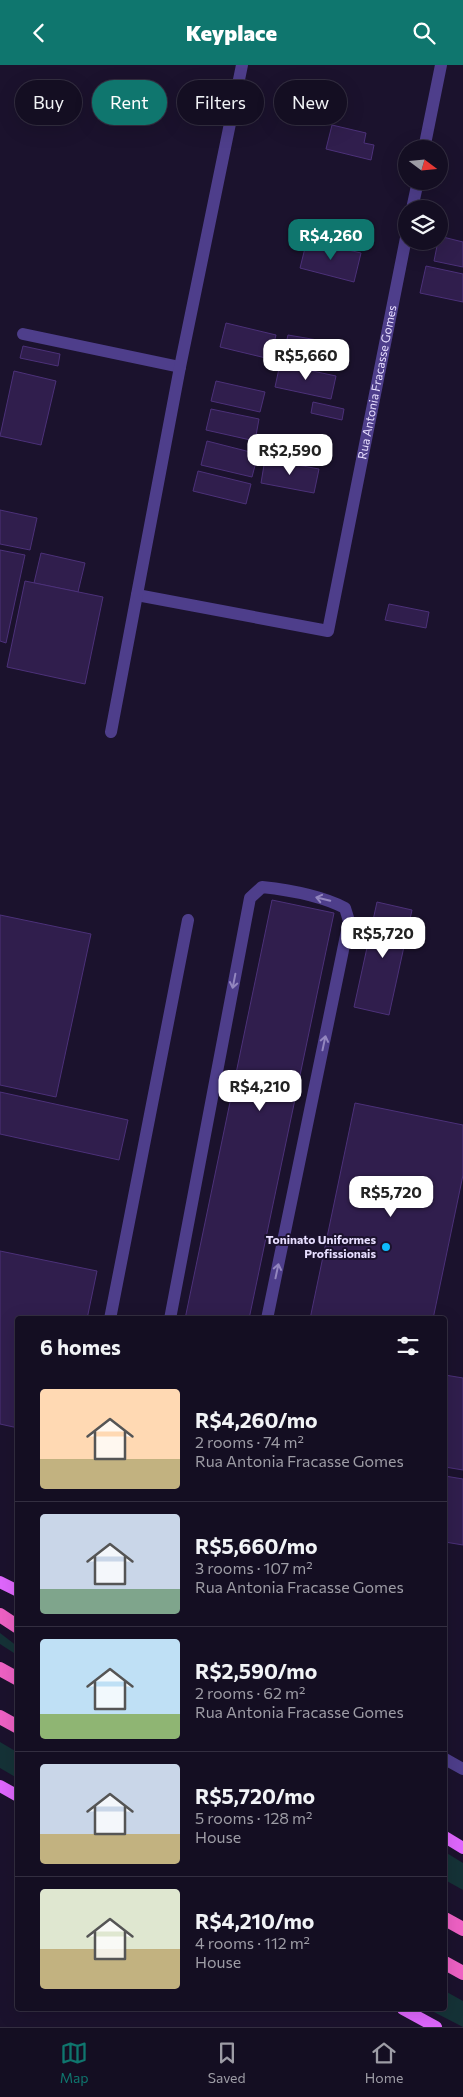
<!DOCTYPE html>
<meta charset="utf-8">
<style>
:root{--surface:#140e22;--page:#211c2f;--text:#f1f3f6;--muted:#9d9ca5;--line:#332e40;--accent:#0f766e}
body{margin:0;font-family:Commissioner,sans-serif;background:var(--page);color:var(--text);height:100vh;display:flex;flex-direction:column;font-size:19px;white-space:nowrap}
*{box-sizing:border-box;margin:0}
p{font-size:16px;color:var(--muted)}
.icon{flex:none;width:28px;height:28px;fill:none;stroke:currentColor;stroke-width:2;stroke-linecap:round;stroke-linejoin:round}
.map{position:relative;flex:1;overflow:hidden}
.side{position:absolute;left:15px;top:1251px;width:432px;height:695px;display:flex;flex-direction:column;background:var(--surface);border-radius:5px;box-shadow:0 5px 20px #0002,0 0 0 1px var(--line)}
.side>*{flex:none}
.hud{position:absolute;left:15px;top:15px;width:434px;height:45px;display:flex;gap:10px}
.needle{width:32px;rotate:106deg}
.buttons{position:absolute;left:398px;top:75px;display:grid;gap:10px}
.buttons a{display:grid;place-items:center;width:50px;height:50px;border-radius:50%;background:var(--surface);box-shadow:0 5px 20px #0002,0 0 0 1px var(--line);font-size:25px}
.price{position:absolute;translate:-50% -42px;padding:0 11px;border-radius:10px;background:#fff;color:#222;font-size:16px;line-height:32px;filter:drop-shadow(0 1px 2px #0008)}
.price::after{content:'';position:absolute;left:50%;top:30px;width:15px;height:11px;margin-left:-8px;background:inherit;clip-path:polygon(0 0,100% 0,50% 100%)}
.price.selected{background:var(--accent);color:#fff}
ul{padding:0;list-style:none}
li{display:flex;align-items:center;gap:15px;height:125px;padding:0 25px}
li+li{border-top:1px solid var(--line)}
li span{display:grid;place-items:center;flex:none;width:140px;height:100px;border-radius:5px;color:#555}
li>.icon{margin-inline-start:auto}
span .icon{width:60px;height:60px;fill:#fffc;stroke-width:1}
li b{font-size:21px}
h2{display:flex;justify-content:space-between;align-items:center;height:60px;padding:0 25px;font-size:21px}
.pill{padding:0 18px;border-radius:22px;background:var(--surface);box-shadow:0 5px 20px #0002,0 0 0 1px var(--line);font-size:18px;line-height:45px}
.pill.selected{background:var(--accent);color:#fff}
header{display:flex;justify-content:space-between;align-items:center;height:65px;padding:0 25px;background:var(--accent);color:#fff;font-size:22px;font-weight:800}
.tab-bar{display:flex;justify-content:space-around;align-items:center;height:70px;border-top:1px solid var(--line);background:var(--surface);font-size:14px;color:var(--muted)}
.tab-bar a{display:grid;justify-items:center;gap:2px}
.tab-bar .selected{color:var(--accent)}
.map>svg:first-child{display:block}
.green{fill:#153237}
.building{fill:#301e4d;stroke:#4c3179}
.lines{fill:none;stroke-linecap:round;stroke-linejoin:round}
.service{stroke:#4e3e8b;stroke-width:12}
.minor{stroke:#4e3e8b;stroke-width:12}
.primary{stroke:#df67fd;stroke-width:12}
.trunk{stroke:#ee61c4;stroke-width:14}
.oneway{stroke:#9386bf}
.poi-dot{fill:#0dbafc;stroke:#1b122d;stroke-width:2}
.labels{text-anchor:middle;stroke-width:4;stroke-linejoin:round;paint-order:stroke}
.street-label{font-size:12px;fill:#e7deff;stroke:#1b122d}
.poi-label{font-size:12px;font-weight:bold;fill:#e7deff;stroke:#1b122d;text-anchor:end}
</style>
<header><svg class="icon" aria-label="back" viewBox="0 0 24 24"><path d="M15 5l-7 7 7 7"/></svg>Keyplace<svg class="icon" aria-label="search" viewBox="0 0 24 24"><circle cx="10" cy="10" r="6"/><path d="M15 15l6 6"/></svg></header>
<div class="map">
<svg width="463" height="1962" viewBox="0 0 463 1962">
<rect width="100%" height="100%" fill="#1b122d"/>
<g class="green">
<polygon points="0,1568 17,1581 17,1590 0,1579"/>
<polygon points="0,1677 17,1687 17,1713 0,1703"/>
<polygon points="445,1787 463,1798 463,1825 445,1815"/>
<polygon points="445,1926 463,1936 463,1962 428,1944 445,1944"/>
</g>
<g class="building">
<polygon points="332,60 366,68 364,78 374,80 371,95 326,84"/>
<polygon points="439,171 463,177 463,202 434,196"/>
<polygon points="307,175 361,188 354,217 300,203"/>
<polygon points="426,201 463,209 463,237 420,228"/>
<polygon points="226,258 276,270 270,294 220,282"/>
<polygon points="288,270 341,279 337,302 283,292"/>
<polygon points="23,281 60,289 58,301 20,293"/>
<polygon points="280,299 336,311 331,334 275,322"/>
<polygon points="14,306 56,316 41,380 0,371"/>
<polygon points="216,316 265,327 260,347 211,336"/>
<polygon points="313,337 344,344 342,355 311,348"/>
<polygon points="211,344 259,354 255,376 206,365"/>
<polygon points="207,376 258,389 252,412 201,400"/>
<polygon points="265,394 319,404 314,428 261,418"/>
<polygon points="198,406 251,419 246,439 193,426"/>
<polygon points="0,445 37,453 30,485 0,479"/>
<polygon points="0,485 25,490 6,578 0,576"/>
<polygon points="41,488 85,498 78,527 34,518"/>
<polygon points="25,516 103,532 85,619 7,602"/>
<polygon points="389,539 429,547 426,563 385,555"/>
<polygon points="272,835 334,848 249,1254 185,1254"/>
<polygon points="377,837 412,845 389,950 354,942"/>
<polygon points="0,850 91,869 56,1032 0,1020"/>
<polygon points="0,1027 128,1055 119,1095 0,1069"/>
<polygon points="355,1038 463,1060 463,1110 433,1254 310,1254"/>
<polygon points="0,1186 97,1206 87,1254 18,1254 18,1363 0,1359"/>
<polygon points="445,1310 463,1313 463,1405 445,1402"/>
<polygon points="445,1411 463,1414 463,1480 445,1477"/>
</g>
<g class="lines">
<g class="service">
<polyline points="110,1254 188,855"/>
<path d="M170,1254l80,-421 12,-11c28,3 58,8 83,21l4,13 -82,398"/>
</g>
<g class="minor">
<polyline points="424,84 441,0"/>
<polyline points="412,144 418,116"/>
<polyline points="23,269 180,302"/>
<path id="s1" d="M137,530l191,36 78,-393"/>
<polyline points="111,667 180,302 242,0"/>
<polyline points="445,1694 463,1704"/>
</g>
<g class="primary">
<polyline points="0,1517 18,1526"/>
<polyline points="0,1721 18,1731"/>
<polyline points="445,1772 463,1783"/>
<polyline points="403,1944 436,1962"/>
</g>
<g class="trunk">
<polyline points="0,1550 18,1562"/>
<polyline points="0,1604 18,1614"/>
<polyline points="0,1652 18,1662"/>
<polyline points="445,1854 463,1864"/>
<polyline points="445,1898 463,1908"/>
</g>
</g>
<defs><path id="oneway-shaft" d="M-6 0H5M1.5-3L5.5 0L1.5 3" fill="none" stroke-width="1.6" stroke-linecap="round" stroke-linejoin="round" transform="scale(1.25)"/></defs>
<g class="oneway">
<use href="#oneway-shaft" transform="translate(323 834) rotate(-166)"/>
<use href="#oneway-shaft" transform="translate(234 916) rotate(101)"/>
<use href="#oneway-shaft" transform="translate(324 978) rotate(-78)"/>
<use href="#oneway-shaft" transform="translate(277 1206) rotate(-78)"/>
</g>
<circle class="poi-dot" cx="386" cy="1182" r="5"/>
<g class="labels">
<g class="street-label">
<text dy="4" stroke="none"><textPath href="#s1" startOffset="448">Rua Antonia Fracasse Gomes</textPath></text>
</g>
<g class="poi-label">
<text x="376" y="1179">Toninato Uniformes<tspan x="376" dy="14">Profissionais</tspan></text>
</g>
</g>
</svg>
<div class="buttons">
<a><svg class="needle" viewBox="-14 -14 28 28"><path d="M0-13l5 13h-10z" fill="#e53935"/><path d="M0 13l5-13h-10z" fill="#9d9ca5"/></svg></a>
<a><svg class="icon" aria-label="layers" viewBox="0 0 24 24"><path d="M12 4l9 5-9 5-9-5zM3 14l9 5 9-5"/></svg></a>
</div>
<b class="price selected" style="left:331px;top:196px">R$4,260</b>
<b class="price" style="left:306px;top:316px">R$5,660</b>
<b class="price" style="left:290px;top:411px">R$2,590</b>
<b class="price" style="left:383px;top:894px">R$5,720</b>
<b class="price" style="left:260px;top:1047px">R$4,210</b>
<b class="price" style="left:391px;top:1153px">R$5,720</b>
<div class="hud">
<a class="pill">Buy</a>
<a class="pill selected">Rent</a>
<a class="pill">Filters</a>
<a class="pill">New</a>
</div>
<section class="side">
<h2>6 homes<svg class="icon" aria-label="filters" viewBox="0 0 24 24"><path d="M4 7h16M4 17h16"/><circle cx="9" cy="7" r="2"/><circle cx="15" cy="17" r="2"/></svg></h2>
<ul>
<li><span style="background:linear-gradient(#ffd9b3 70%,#c2b280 0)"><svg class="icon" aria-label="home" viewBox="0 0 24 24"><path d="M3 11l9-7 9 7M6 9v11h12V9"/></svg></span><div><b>R$4,260/mo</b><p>2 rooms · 74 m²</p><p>Rua Antonia Fracasse Gomes</p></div></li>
<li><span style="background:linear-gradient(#c9d6e8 75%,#7fa58c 0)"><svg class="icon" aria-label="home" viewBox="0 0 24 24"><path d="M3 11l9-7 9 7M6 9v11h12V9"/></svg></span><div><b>R$5,660/mo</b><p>3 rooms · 107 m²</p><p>Rua Antonia Fracasse Gomes</p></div></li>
<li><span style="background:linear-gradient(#bfe0f5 75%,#8fb573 0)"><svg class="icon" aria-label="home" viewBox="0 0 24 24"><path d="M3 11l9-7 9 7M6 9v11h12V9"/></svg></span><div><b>R$2,590/mo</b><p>2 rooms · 62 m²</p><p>Rua Antonia Fracasse Gomes</p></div></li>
<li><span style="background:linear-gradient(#c9d6e8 70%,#c2b280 0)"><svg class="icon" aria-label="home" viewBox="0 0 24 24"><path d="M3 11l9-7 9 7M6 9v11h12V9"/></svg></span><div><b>R$5,720/mo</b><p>5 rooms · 128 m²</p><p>House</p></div></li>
<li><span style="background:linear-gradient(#dfe7d0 60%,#c2b280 0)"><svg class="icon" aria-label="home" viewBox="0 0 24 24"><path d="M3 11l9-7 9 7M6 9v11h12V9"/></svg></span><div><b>R$4,210/mo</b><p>4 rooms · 112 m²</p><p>House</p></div></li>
</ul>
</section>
</div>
<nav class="tab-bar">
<a class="selected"><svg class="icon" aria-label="map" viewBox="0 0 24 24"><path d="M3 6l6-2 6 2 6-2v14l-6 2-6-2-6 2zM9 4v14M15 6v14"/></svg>Map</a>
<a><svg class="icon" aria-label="saved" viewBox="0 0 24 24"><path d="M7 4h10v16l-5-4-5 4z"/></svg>Saved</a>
<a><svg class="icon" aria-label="home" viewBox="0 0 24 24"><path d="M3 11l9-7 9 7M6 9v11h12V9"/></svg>Home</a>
</nav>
